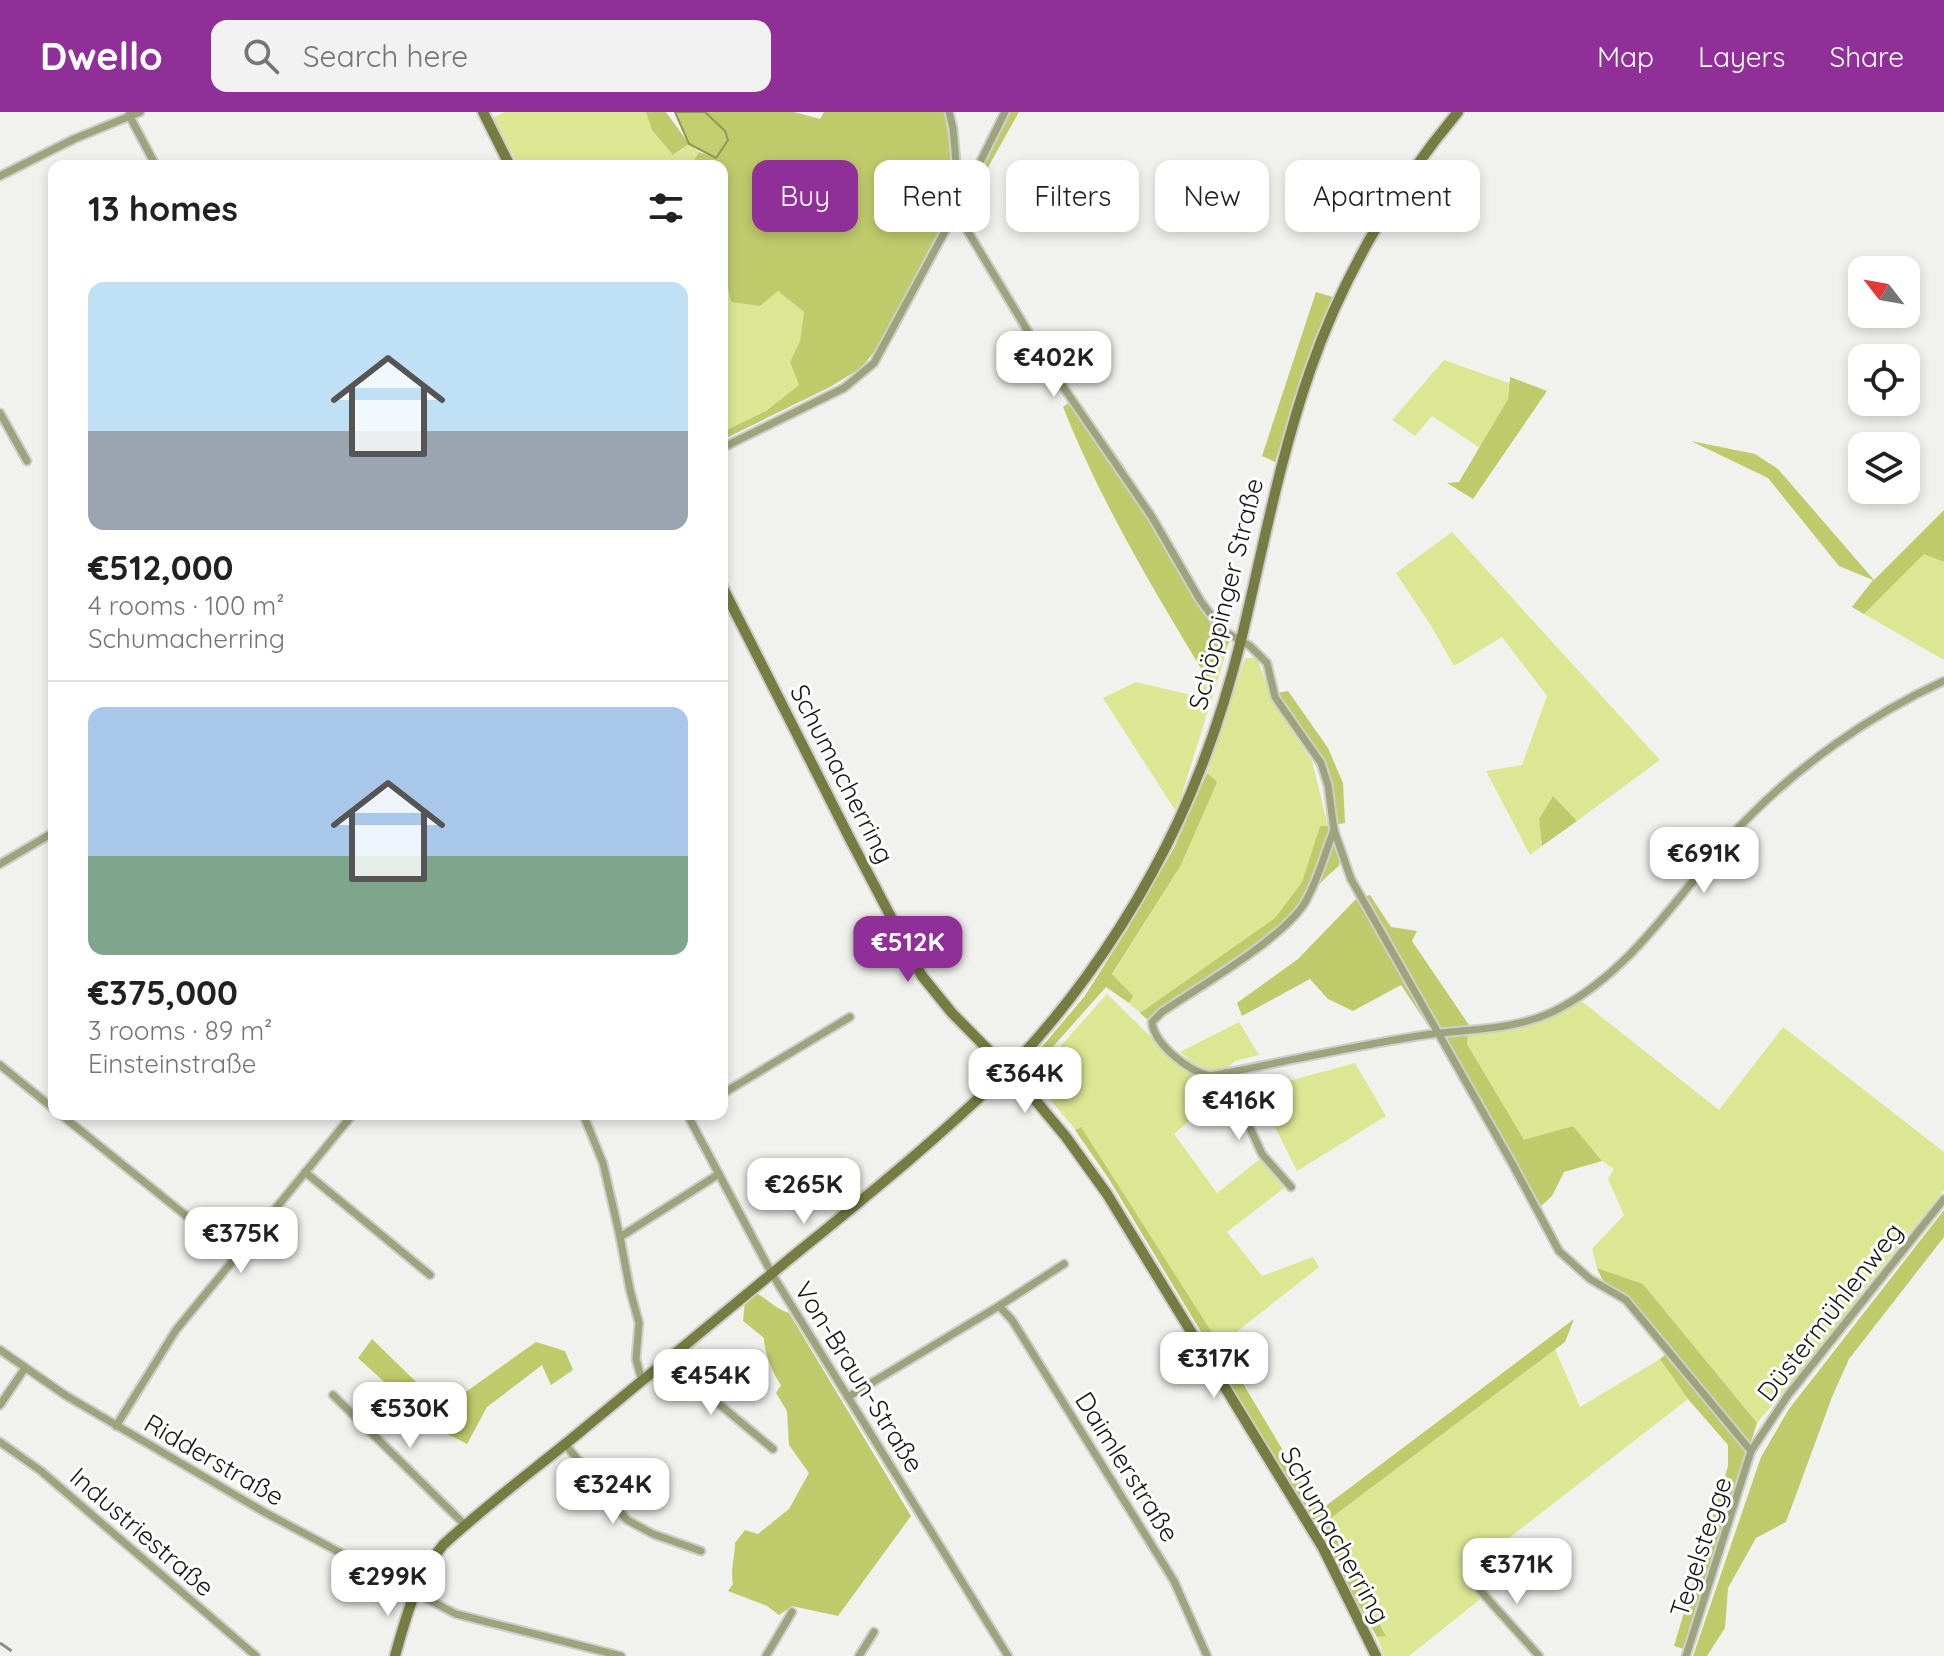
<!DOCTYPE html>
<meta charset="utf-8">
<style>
:root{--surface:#fff;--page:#f2f2f2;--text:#202124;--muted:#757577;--line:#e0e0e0;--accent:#8f2f97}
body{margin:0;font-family:Quicksand,sans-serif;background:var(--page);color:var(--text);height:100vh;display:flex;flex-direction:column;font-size:30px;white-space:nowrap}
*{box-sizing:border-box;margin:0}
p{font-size:26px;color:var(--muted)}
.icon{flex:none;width:44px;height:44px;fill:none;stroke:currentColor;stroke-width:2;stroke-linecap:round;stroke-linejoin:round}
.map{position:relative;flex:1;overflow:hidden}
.details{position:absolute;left:48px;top:48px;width:680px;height:960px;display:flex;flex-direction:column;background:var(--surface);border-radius:16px;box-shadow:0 4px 12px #0003}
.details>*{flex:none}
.banner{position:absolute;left:752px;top:48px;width:760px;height:72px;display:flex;gap:16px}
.needle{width:52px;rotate:301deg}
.tools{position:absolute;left:1848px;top:144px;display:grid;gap:16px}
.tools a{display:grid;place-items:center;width:72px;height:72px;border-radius:16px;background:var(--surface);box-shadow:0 4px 12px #0003;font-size:40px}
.price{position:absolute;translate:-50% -68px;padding:0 18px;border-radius:16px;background:#fff;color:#222;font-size:26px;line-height:52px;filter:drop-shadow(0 2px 4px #0008)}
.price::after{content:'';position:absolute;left:50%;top:48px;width:24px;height:18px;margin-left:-12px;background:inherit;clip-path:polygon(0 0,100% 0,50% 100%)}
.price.on{background:var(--accent);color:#fff}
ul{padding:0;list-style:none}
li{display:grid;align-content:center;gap:16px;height:424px;padding:0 40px}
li+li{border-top:2px solid var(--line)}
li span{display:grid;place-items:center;height:248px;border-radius:16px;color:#555}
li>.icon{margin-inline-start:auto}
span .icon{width:144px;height:144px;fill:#fffc;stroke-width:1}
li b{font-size:34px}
h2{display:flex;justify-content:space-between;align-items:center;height:96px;padding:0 40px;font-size:34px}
.chip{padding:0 28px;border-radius:16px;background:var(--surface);box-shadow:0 4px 12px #0003;font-size:28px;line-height:72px}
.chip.on{background:var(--accent);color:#fff}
header{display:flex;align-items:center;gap:48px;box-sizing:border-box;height:112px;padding:0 40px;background:var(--accent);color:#fff}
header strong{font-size:38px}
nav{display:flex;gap:44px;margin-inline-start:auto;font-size:28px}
.search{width:560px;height:72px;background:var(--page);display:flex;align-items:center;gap:20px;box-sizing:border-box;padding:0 28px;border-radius:16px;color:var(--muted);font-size:30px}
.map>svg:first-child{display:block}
.green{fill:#dce794}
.forest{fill:#bfca6b}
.water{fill:#c3ce6f;stroke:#8f9754;stroke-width:2}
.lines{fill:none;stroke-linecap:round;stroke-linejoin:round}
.minor-casing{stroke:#cecfcb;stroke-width:11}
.secondary-casing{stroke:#cecfcb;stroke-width:14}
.minor{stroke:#9da37c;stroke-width:7}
.secondary{stroke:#757d42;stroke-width:10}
.rail{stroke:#8c8d89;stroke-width:3;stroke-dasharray:14 14;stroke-linecap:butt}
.labels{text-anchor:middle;stroke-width:6;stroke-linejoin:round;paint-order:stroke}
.street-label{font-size:26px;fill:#171816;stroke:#fff}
</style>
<header>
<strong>Dwello</strong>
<div class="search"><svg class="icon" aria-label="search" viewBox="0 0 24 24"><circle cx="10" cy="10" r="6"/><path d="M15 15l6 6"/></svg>Search here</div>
<nav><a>Map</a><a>Layers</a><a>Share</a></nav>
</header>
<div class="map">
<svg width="1944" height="1544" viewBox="0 0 1944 1544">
<rect width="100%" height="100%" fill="#f1f2ed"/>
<g class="green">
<polygon points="505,0 646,0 652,18 674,43 689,32 699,40 690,54 519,54 493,6"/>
<polygon points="722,149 731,190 778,179 804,200 800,230 790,250 799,273 766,299 722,320"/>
<polygon points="1444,248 1509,271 1508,287 1480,336 1432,304 1415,324 1392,308"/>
<polygon points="1452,420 1660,648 1577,709 1553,684 1539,707 1542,734 1530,743 1486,659 1522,653 1547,584 1502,525 1454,554 1430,512 1396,461"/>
<polygon points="1924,441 1944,450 1944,548 1864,502"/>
<polygon points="1230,528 1181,685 1175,698 1103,586 1136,570 1191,583 1208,568"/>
<polygon points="1245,546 1257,546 1274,592 1312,649 1328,714 1320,714 1302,770 1275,806 1140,901 1129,891 1132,884 1112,863 1181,753 1216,671 1207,661"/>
<polygon points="1107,882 1186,959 1208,970 1206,995 1174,1022 1217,1081 1260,1047 1284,1076 1227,1120 1262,1164 1313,1145 1319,1155 1220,1233 1081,1016 1075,1017 1032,966"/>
<polygon points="1580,888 1719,998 1783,915 1944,1040 1944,1078 1863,1179 1822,1235 1757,1311 1643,1172 1597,1156 1592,1137 1624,1103 1608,1067 1614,1057 1602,1049 1573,1014 1524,1029 1467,932 1468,923 1536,910"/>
<polygon points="1239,910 1259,943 1235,949 1224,959 1203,960 1180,940"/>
<polygon points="1355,951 1386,1004 1297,1059 1273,1011 1291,999 1285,970"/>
<polygon points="1555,1237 1580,1295 1660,1247 1688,1287 1469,1457 1489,1479 1483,1485 1409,1544 1384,1544 1377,1525 1386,1523 1327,1409"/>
</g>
<g class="forest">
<polygon points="646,0 666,0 689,32 673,43 652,18"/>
<path d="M705,0h89l26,7 4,-7h120c7,32 9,67 5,99l-71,136 -17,21 -31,19 -108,53v-8l44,-21 33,-26 -9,-23 10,-21 4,-29 -26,-21 -18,15 -29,-4 -9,-41v-95h-32l9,-14 18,6 8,-27z"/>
<polygon points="1009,0 1019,0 982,66 968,79"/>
<polygon points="1316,180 1333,185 1305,257 1275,350 1262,344"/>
<polygon points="1510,265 1547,279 1473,387 1447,371 1459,370 1508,287"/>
<path d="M1076,285l48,69 84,153 22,21 -22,40c-53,-88 -107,-177 -145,-273z"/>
<polygon points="1691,329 1755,342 1778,357 1874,468 1944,398 1944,450 1924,442 1864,502 1852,495 1873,468 1839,454 1768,366"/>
<polygon points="1288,579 1328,636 1343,671 1345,711 1338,712 1326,654 1277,581"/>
<polygon points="1207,661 1217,670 1181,753 1112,862 1133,884 1129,891 1106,875 1041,948 1035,943 1084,885 1128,816 1174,736"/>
<polygon points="1553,684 1577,709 1542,734 1539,707"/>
<path d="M1320,714h8l13,27 -2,13c-26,21 -45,48 -70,70 -36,31 -81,56 -121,84l-8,-7 135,-95 27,-36z"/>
<polygon points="1370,783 1391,815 1417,819 1412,829 1469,913 1467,932 1524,1028 1573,1014 1602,1049 1564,1060 1552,1084 1541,1094 1446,927 1427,912 1401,873 1353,899 1328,887 1310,867 1242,904 1237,891 1298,847 1355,788"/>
<polygon points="1081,1015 1220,1233 1319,1399 1574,1207 1565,1230 1327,1409 1386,1524 1377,1525 1200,1218 1109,1067 1075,1018"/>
<polygon points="1944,1098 1944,1125 1849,1247 1832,1285 1786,1410 1756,1426 1728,1476 1725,1516 1707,1544 1693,1544 1761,1345 1789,1297"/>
<polygon points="1597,1156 1643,1172 1757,1311 1684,1537 1674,1534 1728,1354 1728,1333 1688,1287 1660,1247 1673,1236 1634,1194 1602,1167"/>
<path d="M758,1182c12,7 18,15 31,19l122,203 -73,100 -46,-10 -13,9 -12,-9 -39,-15 5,-7c-3,-14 2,-27 2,-41l10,-13 13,4 31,-25 20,-36 -20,-28 -2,-34 -11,-18 5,-8c-7,-9 -18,-36 -17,-47l-21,-17 2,-20z"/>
<polygon points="372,1227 443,1296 536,1230 565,1239 573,1258 551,1273 542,1253 487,1295 467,1332 434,1315 358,1246"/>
</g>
<polygon class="water" points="675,0 705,0 725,19 728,28 716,46 689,32"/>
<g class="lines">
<defs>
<g id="minor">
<polyline points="949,0 953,16 961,108 1047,251 1152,405 1200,488 1222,518 1250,534 1267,551 1275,585 1321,651 1328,673 1334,718 1351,767 1513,1053 1559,1139 1590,1167 1626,1188 1751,1339"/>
<polyline points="129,3 156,54"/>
<polyline points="0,64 74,27 140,0"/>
<polyline points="0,301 27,349"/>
<polyline points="722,336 844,276 874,251 958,95 1005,0"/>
<path d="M1334,718c-10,25 -16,51 -30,74 -22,35 -105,83 -142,108l-10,10c2,22 36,49 58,54 69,-13 138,-29 208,-40 47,-8 99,-4 142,-28 79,-42 122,-122 182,-184 57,-59 128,-109 202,-143"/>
<polyline points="0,752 54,720"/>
<polyline points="0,953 54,997"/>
<polyline points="1225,961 1262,1042 1291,1075"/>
<polyline points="722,982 850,905"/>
<polyline points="60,1002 236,1144"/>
<polyline points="583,1002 603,1051 620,1125 630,1178 639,1211 636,1247 642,1269"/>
<polyline points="687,1002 772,1162 1008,1544"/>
<polyline points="305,1060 430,1163"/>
<polyline points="620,1125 719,1062"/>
<polyline points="999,1194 1012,1208 1174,1469 1207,1544"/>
<polyline points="0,1238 65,1283 264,1400 433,1490 456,1502 621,1544"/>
<polyline points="665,1250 678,1258 773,1337"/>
<polyline points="333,1283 465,1413"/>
<polyline points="848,1285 999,1194 1064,1152"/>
<polyline points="0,1293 25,1256"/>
<polyline points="116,1314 176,1218 353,1002"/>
<polyline points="0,1330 41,1359 256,1544"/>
<polyline points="565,1332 627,1408 653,1422 701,1439"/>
<polyline points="1468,1465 1539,1544"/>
<polyline points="766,1544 792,1500"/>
<polyline points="859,1544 874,1520"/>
<polyline points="1686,1544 1751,1339 1788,1283 1944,1087"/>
</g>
<g id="secondary">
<polyline points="483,0 510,54"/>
<polyline points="722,474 850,727 922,864 952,901 1021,971 1066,1025 1107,1082 1323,1436 1376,1544"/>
<path d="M395,1544c11,-39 21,-79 48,-111 40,-37 84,-70 126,-104 73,-60 145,-120 218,-180 75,-61 151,-122 220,-190 56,-57 107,-128 145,-198 41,-74 70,-155 90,-237 21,-88 38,-179 68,-265 32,-93 84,-183 148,-259"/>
</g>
</defs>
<use href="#minor" class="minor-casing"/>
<use href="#secondary" class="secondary-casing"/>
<use href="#minor" class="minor"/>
<use href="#secondary" class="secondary"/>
<polyline class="rail" points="0,1531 19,1544"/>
</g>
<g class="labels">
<g class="street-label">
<text transform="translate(1226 482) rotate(-76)" y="9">Schöppinger Straße</text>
<text transform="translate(842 662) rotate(63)" y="9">Schumacherring</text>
<text transform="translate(1830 1200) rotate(-52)" y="9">Düstermühlenweg</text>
<text transform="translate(859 1265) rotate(58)" y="9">Von-Braun-Straße</text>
<text transform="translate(214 1348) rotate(30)" y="9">Ridderstraße</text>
<text transform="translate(1127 1355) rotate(58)" y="9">Daimlerstraße</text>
<text transform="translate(142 1420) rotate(41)" y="9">Industriestraße</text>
<text transform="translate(1335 1423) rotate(61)" y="9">Schumacherring</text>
<text transform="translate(1701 1435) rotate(-72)" y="9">Tegelstegge</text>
</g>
</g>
</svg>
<div class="tools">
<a><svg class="needle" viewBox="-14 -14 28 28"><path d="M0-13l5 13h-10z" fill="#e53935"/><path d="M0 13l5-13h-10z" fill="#757577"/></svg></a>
<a><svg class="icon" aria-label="locate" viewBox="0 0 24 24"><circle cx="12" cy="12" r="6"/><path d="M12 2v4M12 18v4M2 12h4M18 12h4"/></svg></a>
<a><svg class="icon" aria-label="layers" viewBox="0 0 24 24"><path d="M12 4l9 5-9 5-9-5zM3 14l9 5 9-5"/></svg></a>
</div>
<b class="price" style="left:1054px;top:287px">€402K</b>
<b class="price" style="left:1704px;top:783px">€691K</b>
<b class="price on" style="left:908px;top:872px">€512K</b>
<b class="price" style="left:1025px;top:1003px">€364K</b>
<b class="price" style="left:1239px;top:1030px">€416K</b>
<b class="price" style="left:804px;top:1114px">€265K</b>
<b class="price" style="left:241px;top:1163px">€375K</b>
<b class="price" style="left:1214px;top:1288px">€317K</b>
<b class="price" style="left:711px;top:1305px">€454K</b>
<b class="price" style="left:410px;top:1338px">€530K</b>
<b class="price" style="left:613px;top:1414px">€324K</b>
<b class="price" style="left:1517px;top:1494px">€371K</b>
<b class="price" style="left:388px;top:1506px">€299K</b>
<div class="banner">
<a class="chip on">Buy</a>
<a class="chip">Rent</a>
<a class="chip">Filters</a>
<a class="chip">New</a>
<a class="chip">Apartment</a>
</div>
<section class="details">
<h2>13 homes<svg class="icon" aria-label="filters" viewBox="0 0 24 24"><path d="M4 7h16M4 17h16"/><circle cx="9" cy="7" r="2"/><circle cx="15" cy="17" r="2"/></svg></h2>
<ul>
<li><span style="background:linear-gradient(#bfe0f5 60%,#9aa5b1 0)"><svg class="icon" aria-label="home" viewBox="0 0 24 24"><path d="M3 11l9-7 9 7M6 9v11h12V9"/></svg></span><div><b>€512,000</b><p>4 rooms · 100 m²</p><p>Schumacherring</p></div></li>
<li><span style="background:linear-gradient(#a9c7e8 60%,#7fa58c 0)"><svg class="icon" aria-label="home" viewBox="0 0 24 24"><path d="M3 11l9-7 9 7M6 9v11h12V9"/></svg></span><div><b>€375,000</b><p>3 rooms · 89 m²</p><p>Einsteinstraße</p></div></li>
</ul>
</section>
</div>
